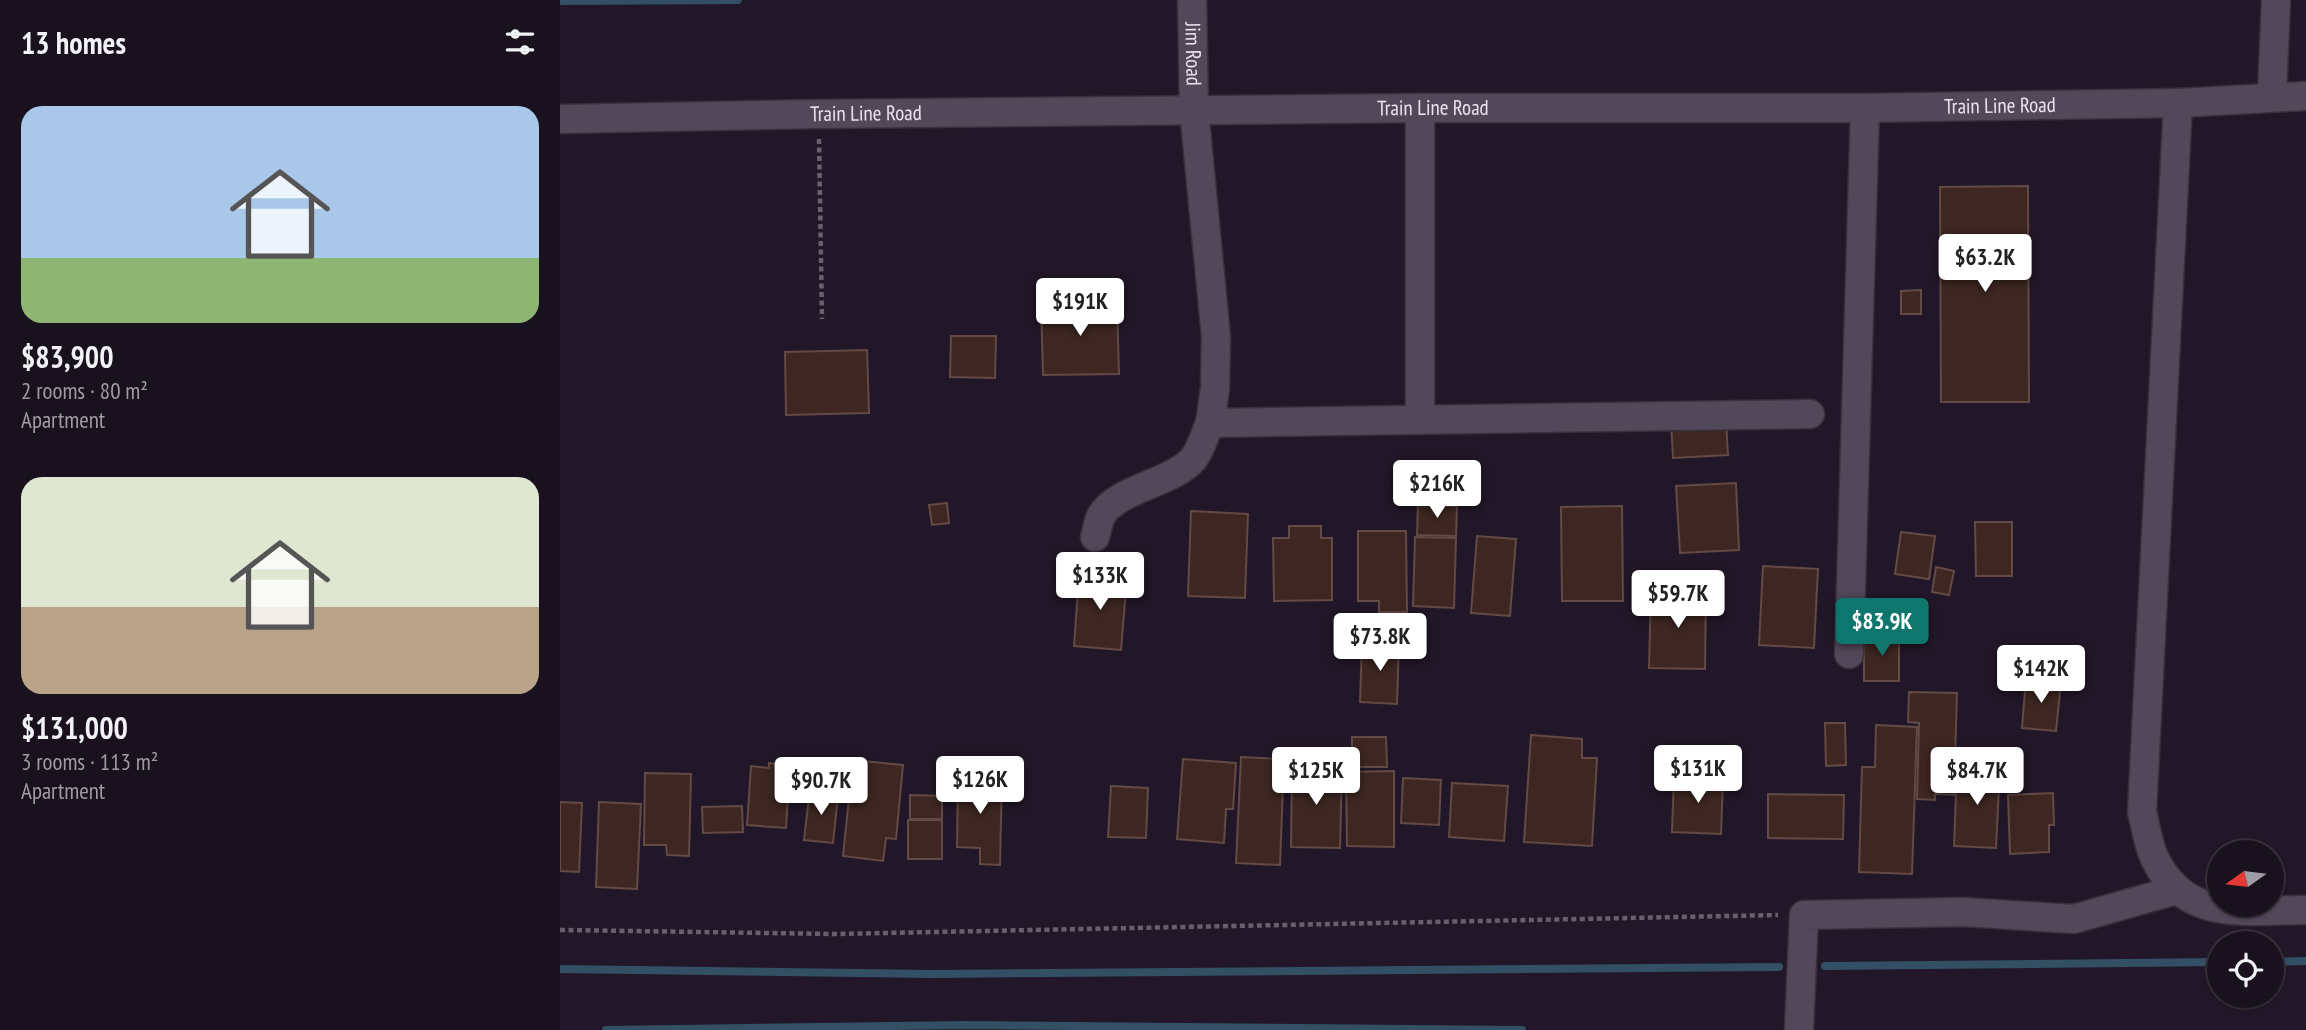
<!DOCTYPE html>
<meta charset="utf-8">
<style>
:root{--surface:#1a111e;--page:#271f2b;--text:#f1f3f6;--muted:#9f9da4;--line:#38313c;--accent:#0f766e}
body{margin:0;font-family:"PT Sans Narrow",sans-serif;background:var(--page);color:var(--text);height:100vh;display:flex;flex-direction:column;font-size:26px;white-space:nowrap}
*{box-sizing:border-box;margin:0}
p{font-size:23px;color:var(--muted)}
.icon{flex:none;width:38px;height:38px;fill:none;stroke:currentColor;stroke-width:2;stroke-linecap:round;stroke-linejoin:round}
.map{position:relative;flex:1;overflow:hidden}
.panel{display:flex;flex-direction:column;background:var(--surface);width:560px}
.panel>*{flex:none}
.needle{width:46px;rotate:256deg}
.tools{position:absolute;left:1647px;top:840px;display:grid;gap:14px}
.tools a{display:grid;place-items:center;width:77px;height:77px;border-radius:50%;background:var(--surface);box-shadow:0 2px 5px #0004,0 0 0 2px var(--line);font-size:35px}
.price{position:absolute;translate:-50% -60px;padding:0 16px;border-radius:7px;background:#fff;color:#222;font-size:23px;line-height:46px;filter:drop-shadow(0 2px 4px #0008)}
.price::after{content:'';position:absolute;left:50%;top:42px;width:21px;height:16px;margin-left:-10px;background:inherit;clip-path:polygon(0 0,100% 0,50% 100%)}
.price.on{background:var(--accent);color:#fff}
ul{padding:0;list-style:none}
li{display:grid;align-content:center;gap:14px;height:371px;padding:0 21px}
li span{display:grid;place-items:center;height:217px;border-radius:21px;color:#555}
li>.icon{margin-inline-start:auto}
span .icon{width:126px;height:126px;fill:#fffc;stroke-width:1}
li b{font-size:30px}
h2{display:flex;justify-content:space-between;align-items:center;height:84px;padding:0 21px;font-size:30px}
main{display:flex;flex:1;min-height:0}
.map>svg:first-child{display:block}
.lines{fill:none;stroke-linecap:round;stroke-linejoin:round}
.stream{stroke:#324f64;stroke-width:8}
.building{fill:#3e2722;stroke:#634a44;stroke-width:2}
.minor-casing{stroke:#38303d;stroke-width:31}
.path{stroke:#685f6e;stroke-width:4.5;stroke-dasharray:5 3.5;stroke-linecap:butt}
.minor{stroke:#53475a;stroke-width:28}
.labels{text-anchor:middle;stroke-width:5;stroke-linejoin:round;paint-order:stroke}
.street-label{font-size:21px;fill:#eae3ef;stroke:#221728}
</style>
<main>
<section class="panel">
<h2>13 homes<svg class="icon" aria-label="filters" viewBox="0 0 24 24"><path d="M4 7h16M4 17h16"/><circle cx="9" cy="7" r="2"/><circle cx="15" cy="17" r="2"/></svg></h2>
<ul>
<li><span style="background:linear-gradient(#a9c7e8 70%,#8fb573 0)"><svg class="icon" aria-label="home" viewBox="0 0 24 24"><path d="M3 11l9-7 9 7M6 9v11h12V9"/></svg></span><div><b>$83,900</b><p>2 rooms · 80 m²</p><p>Apartment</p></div></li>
<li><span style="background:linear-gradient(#dfe7d0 60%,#b9a48a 0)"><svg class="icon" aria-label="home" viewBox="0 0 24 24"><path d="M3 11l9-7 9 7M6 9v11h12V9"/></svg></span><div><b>$131,000</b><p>3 rooms · 113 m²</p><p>Apartment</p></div></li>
</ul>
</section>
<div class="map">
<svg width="1746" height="1030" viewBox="0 0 1746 1030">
<rect width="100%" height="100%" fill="#221728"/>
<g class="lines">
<g class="stream">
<polyline points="0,1 178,0"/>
<polyline points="1712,962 1746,961"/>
<polyline points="1265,966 1659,962"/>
<polyline points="0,969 372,974 1219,967"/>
<polyline points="46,1030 406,1025 962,1030"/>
</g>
</g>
<g class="building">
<polygon points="1468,186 1469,402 1381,402 1380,187"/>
<polygon points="1361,290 1361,314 1341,314 1341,291"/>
<polygon points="557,302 559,374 483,375 481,303"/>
<polygon points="391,336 436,336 435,378 390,377"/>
<polygon points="307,350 309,413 226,415 225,352"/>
<polygon points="1166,420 1168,455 1113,458 1111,422"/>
<polygon points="1176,483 1179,550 1120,553 1116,486"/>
<polygon points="387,503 389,523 372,525 369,505"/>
<polygon points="858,505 897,506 896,536 857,535"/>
<polygon points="1062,506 1063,601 1002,601 1001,507"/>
<polygon points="631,511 688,514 685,598 628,596"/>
<polygon points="1415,522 1452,522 1452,576 1416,576"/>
<polygon points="729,526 761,526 761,538 772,538 772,600 714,601 713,538 729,538"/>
<polygon points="798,531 846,531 847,612 819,612 819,601 798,601"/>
<polygon points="1341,532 1375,536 1369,579 1335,574"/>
<polygon points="917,536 956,539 950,616 911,613"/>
<polygon points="855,537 896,538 894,608 853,606"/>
<polygon points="1203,566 1258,569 1254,648 1199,645"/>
<polygon points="1376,567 1394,571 1389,595 1372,592"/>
<polygon points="519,575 567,578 561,650 514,646"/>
<polygon points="1091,590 1146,591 1145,669 1089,668"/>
<rect x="1304" y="636" width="35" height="45"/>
<polygon points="802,643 839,644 837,704 800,702"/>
<polygon points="1466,678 1501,682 1496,731 1462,728"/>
<polygon points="1349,692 1397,693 1394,795 1375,794 1375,800 1357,799 1359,723 1348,722"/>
<polygon points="1265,723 1285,723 1286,765 1266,766"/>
<polygon points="1316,725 1357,727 1352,874 1299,872 1302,767 1315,767"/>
<polygon points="971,735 1022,739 1022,758 1037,758 1032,846 964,842"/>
<polygon points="792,737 826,737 827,767 792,767"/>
<polygon points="681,757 724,759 720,865 676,863"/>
<polygon points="623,759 676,763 673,809 666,809 664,843 617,839"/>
<polygon points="293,760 343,765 336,839 326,838 323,861 283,856"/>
<polygon points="209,763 230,765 226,828 187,825 191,766 209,768"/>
<polygon points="732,765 782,767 780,848 731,847"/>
<polygon points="1397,766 1440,768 1436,848 1394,846"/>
<polygon points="834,771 834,847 787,846 786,772"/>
<polygon points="85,773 131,774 129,856 107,855 106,845 84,845"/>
<polygon points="398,775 442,776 440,865 420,864 420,848 397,847"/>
<polygon points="1114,776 1163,778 1161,834 1112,832"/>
<polygon points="843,778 881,780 879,825 841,823"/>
<polygon points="892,783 948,786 944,841 889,837"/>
<polygon points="551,786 588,788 586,838 548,837"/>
<polygon points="250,788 265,790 265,795 278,796 273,843 244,840"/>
<polygon points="1493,793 1494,825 1489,825 1489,852 1450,854 1448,795"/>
<polygon points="1208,794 1284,795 1283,839 1208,838"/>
<polygon points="350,795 382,796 382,819 350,819"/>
<polygon points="0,802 22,803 19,872 0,871"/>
<polygon points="39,802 81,804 77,889 36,887"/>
<polygon points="182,806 183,832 143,833 142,807"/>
<rect x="348" y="820" width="34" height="39"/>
</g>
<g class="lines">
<defs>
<g id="minor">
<path id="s1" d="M632,0l2,110 22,227 -1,51 -5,35"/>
<polyline points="1712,96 1716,0"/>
<path d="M1618,103l-36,709c4,15 6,33 13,47 31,64 91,51 151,51"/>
<polyline points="860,108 860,420"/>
<path id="s2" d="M0,119l258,-5 602,-6h445l313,-5 128,-7"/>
<path d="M535,537c2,-6 3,-15 6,-21 16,-28 73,-33 93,-58 7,-9 11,-24 16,-35l600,-9"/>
<polyline points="1289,654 1305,108"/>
<polyline points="1239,1030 1244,915 1403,912 1514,919 1616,890"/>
</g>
</defs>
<use href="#minor" class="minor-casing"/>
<g class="path">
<polyline points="259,139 262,319"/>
<polyline points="0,930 275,934 1218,915"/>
</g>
<use href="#minor" class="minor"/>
</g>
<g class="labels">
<g class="street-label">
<text dy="7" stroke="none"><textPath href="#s1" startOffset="54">Jim Road</textPath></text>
<text dy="7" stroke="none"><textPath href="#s2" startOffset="1440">Train Line Road</textPath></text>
<text dy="7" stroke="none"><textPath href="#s2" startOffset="873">Train Line Road</textPath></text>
<text dy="7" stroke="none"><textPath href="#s2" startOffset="306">Train Line Road</textPath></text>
</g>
</g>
</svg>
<div class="tools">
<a><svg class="needle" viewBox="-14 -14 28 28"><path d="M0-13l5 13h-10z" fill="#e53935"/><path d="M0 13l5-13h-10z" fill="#9f9da4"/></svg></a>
<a><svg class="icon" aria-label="locate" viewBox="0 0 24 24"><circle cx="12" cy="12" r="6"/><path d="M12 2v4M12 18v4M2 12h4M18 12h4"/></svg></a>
</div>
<b class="price" style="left:1425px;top:294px">$63.2K</b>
<b class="price" style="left:520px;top:338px">$191K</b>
<b class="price" style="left:877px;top:520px">$216K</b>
<b class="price" style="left:540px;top:612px">$133K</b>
<b class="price" style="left:1118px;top:630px">$59.7K</b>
<b class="price on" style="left:1322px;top:658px">$83.9K</b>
<b class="price" style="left:820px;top:673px">$73.8K</b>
<b class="price" style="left:1481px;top:705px">$142K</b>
<b class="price" style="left:1138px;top:805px">$131K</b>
<b class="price" style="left:756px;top:807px">$125K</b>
<b class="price" style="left:1417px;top:807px">$84.7K</b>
<b class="price" style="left:420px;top:816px">$126K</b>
<b class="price" style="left:261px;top:817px">$90.7K</b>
</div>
</main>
